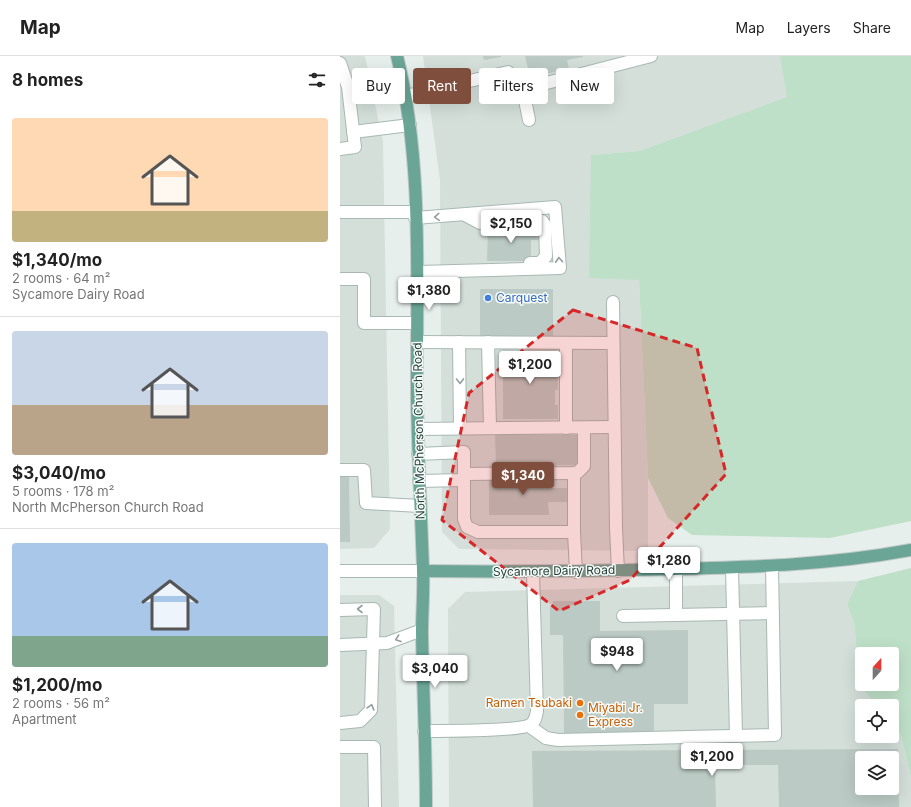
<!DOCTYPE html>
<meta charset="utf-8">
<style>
:root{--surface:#fff;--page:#f6f6f6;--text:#222;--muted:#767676;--line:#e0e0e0;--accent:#804e3d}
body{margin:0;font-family:Inter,sans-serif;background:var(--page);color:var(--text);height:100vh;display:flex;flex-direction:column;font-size:15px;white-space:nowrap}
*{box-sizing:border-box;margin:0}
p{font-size:13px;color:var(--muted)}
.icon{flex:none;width:22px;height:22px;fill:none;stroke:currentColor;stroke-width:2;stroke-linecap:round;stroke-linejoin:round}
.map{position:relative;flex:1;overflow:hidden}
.sheet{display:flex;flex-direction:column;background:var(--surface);width:340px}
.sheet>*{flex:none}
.top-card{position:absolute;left:12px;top:12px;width:380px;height:36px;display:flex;gap:8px}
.needle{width:26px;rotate:21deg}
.tools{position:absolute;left:515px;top:591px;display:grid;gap:8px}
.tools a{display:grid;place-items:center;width:44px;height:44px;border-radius:4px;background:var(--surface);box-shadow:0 4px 16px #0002;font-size:20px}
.price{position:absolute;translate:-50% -34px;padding:0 9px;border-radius:4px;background:#fff;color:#222;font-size:13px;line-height:26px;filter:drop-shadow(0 1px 2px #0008)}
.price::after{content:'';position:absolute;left:50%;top:24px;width:12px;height:9px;margin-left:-6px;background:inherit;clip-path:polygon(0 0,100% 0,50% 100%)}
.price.selected{background:var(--accent);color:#fff}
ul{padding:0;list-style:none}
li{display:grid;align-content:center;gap:8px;height:212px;padding:0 12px}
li+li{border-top:1px solid var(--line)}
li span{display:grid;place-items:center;height:124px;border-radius:4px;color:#555}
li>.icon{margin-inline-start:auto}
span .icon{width:72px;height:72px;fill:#fffc;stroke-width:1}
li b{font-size:17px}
h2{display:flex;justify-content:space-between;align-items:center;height:48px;padding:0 12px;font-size:17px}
.tag{padding:0 14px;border-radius:4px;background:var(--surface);box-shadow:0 4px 16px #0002;font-size:14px;line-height:36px}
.tag.selected{background:var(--accent);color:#fff}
header{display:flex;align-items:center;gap:24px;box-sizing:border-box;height:56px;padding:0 20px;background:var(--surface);border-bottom:1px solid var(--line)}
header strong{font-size:19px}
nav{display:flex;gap:22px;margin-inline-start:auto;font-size:14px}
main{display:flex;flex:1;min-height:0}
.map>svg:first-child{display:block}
.built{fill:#d4dfda;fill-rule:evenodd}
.green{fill:#bfe0c8;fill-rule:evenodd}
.building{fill:#bbcac4;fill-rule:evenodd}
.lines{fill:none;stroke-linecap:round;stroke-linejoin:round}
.minor-casing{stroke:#a8b8b2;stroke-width:14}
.major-casing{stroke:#c2cac8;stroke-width:14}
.minor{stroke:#fff;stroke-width:12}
.major{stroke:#6aa596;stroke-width:12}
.oneway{stroke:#92a09c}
.marked{fill:#d62828;fill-opacity:0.2;stroke:#d62828;stroke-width:3;stroke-dasharray:8 5;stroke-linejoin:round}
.shop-dot{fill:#3f7fe0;stroke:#f7fbf9;stroke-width:1.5}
.food-dot{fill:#e8710a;stroke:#f7fbf9;stroke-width:1.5}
.labels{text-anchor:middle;stroke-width:3;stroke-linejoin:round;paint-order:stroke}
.shop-label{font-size:12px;fill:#366cbe;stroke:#f7fbf9;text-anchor:start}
.street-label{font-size:12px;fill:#24423a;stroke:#f7fbf9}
.food-label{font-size:12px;fill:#c56008;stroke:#f7fbf9;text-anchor:end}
</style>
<header>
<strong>Map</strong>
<nav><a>Map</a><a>Layers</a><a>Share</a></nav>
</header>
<main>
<section class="sheet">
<h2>8 homes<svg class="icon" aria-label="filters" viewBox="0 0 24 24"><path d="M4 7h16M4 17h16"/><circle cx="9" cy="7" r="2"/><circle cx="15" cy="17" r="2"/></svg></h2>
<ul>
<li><span style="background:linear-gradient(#ffd9b3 75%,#c2b280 0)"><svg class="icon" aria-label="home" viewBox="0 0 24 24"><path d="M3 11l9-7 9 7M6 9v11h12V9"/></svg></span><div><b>$1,340/mo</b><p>2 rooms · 64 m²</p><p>Sycamore Dairy Road</p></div></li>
<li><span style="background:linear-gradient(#c9d6e8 60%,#b9a48a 0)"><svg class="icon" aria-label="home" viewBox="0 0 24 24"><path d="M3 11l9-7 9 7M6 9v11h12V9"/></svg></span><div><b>$3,040/mo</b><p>5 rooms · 178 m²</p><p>North McPherson Church Road</p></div></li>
<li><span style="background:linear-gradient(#a9c7e8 75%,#7fa58c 0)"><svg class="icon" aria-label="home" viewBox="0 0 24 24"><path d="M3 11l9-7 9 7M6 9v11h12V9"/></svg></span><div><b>$1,200/mo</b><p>2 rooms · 56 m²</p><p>Apartment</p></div></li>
</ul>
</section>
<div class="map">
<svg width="571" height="751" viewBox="0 0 571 751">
<rect width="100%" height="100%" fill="#e6efeb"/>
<g class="built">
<polygon points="0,0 25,0 43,86 50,473 34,492 0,493"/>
<polygon points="83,0 440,0 448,41 299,95 251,99 299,224 308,422 308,495 119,493 102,476 100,124"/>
<path d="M518,525l-11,23 7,19 6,62 17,21h-15v30h30v-12l9,11 10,43v29h-462l-1,-198 17,-17zM522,702h30v30h-30z"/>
<polygon points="0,539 39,539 54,550 59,751 0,751"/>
</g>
<g class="green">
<polygon points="440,0 571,0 571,465 490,482 352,479 328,462 308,422 299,224 249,222 251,99 299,95 447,41"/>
<path d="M571,512v210l-10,-43 -9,-11v-18h-15l-17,-21 -6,-62 -7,-19 11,-23zM522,598h30v30h-30z"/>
</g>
<g class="building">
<polygon points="143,0 161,0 161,1 144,4"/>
<polygon points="185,0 243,0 243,1 227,4 229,13 190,21"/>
<polygon points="148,171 191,171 191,175 200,175 200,184 191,184 191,205 147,205"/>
<rect x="140" y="233" width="73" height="47"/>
<polygon points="163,295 218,296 218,334 215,334 215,349 218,349 218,363 163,363"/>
<polygon points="155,379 238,379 238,409 156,410"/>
<polygon points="0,420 9,420 10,486 0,486"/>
<polygon points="208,421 208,432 227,432 227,446 208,446 209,459 149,459 149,422"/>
<polygon points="213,545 260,545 260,575 348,574 348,648 314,648 314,678 224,678 223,579 210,579 210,551 213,551"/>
<path d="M558,693l1,58h-120l-1,-42h-63l1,42h-183l-1,-56zM522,702h30v30h-30z"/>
</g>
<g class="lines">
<defs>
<g id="minor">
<polyline points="0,7 8,31 15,91 0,93"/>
<polyline points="183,34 189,64"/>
<polyline points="66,40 168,16 172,36 311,0"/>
<polyline points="13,76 70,69"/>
<polyline points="0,156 75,156"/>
<polyline points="125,159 140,167 202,165 205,169 206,200 200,207 190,207"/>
<polyline points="75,162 215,151 220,212 78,216"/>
<polyline points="0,223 24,223 24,267 77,267"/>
<polyline points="273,246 276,472 278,515"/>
<polyline points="77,286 273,287"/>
<polyline points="119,286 120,372"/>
<polyline points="148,286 150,372"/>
<polyline points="226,287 226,372"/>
<polyline points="78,373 274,371"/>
<polyline points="78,398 124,396 124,463 127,471 138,476 234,476 236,516"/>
<polyline points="0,414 24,414 26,447 80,450"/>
<polyline points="234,417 234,476"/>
<polyline points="124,418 237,417 244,410 244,372"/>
<polyline points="79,425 124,424"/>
<polyline points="392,512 396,680"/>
<polyline points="336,513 336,559"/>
<polyline points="0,515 83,515"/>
<polyline points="0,554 34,553 31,654 20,665 0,667"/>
<polyline points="283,560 433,557"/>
<polyline points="0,589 47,587 82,574"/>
<polyline points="189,670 206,682 218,684 435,679 432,511"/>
<path d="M84,675c18,0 95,0 106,-6 5,-3 6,-8 7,-14l-4,-138"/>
<polyline points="0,691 34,691 35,751"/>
</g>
<g id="major">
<path d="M57,0c27,109 19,231 20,343 1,56 4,113 6,170 1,21 -1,43 -1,64 1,58 4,116 4,174"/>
<path d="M83,515c83,1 165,0 248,-2 82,-2 159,-4 240,-19"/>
</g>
</defs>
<use href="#minor" class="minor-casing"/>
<use href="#major" class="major-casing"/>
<use href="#minor" class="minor"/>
<use href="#major" class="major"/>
</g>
<defs><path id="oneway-chevron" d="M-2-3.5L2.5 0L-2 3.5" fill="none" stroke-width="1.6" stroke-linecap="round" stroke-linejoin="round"/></defs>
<g class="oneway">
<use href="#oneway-chevron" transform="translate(97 161) rotate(176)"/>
<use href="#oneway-chevron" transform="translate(219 204) rotate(-94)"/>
<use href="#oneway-chevron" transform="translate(120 325) rotate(89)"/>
<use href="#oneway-chevron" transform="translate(20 553) rotate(180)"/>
<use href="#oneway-chevron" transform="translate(58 583) rotate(160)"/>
<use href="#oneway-chevron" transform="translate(31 651) rotate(-74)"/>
</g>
<path class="marked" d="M233,254l124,38 29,126 -96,106 -71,31 -117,-91 27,-127z"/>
<circle class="shop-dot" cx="148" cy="242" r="4"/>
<g class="food-dot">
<circle cx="240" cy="647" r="4"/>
<circle cx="240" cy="659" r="4"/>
</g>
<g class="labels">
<g class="shop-label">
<text x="156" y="246">Carquest</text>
</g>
<g class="street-label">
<text transform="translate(79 375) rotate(-91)" y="4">North McPherson Church Road</text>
<text transform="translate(214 515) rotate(-1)" y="4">Sycamore Dairy Road</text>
</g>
<g class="food-label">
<text x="232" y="651">Ramen Tsubaki</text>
<text x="248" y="656" text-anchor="start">Miyabi Jr.<tspan x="248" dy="14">Express</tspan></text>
</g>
</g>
</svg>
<div class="tools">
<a><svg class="needle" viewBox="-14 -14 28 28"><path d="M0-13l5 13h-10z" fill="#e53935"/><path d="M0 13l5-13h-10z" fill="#767676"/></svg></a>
<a><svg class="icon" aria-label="locate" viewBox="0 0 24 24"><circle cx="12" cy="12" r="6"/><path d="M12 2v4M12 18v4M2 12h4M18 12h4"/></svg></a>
<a><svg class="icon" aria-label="layers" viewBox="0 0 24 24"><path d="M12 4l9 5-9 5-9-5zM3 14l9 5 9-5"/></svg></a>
</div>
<b class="price" style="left:171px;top:188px">$2,150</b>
<b class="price" style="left:89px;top:255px">$1,380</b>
<b class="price" style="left:190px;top:329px">$1,200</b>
<b class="price selected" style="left:183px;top:440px">$1,340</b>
<b class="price" style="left:329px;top:525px">$1,280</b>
<b class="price" style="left:277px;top:616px">$948</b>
<b class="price" style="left:95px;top:633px">$3,040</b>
<b class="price" style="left:372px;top:721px">$1,200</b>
<div class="top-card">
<a class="tag">Buy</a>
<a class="tag selected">Rent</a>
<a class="tag">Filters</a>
<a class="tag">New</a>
</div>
</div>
</main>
